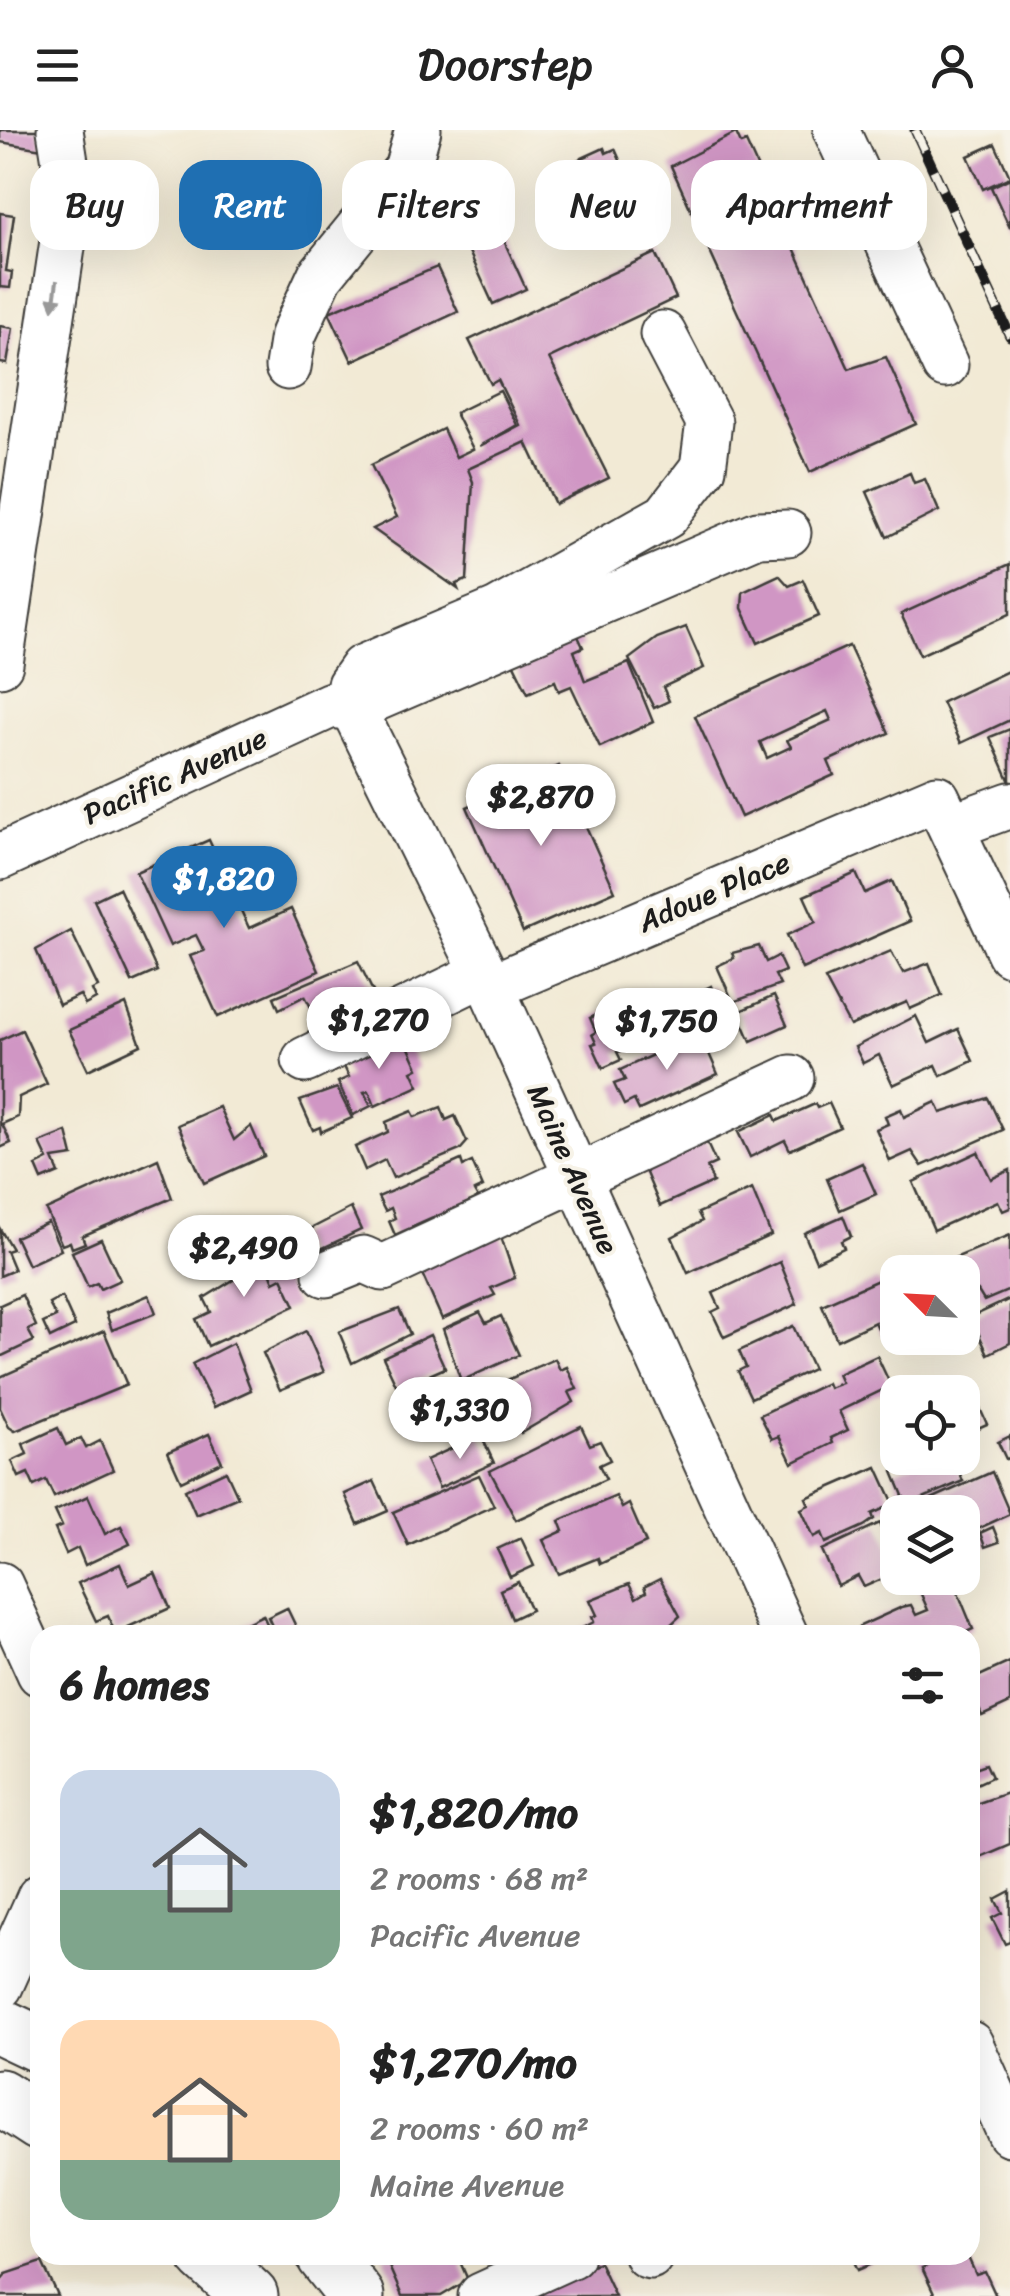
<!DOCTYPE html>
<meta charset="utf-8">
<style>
:root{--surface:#fff;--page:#f6f6f6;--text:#222;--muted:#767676;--accent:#1f6fb2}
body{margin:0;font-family:Sriracha,sans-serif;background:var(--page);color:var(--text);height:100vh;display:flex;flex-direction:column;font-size:38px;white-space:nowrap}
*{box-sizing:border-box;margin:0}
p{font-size:32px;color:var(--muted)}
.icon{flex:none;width:55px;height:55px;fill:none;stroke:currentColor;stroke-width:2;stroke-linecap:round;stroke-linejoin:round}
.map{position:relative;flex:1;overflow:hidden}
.sheet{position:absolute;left:30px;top:1495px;width:950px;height:640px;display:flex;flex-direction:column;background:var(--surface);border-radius:30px;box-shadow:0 10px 40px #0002}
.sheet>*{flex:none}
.top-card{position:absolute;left:30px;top:30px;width:950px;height:90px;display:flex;gap:20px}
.needle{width:65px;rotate:294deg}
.buttons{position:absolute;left:880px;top:1125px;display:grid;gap:20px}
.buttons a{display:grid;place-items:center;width:100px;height:100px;border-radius:20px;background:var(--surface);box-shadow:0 10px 40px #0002;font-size:50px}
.price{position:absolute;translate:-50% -85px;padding:0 22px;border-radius:35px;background:#fff;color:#222;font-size:32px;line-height:65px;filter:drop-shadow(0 2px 5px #0008)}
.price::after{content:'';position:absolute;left:50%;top:60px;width:30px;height:22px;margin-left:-15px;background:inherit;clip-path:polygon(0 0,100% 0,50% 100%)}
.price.active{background:var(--accent);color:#fff}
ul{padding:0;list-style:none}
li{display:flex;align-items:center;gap:30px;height:250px;padding:0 30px}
li span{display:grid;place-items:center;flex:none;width:280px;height:200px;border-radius:30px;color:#555}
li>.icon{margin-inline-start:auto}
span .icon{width:120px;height:120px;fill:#fffc;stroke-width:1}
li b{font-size:42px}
h2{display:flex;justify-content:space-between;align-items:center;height:120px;padding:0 30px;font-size:42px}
.chip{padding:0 35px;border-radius:30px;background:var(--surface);box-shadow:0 10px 40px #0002;font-size:35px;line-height:90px}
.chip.active{background:var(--accent);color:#fff}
header{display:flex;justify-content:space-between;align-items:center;height:130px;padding:0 30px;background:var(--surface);font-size:45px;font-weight:600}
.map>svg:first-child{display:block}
.building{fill:#d096c4;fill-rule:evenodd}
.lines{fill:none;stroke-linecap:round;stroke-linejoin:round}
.minor-casing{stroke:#3c3b38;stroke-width:49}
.major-casing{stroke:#3c3b38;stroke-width:59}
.minor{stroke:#fff;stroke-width:45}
.major{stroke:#fff;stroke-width:55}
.rail-casing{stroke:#1c1c1c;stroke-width:11}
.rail{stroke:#f7f3e8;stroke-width:8;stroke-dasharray:22;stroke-linecap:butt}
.oneway{fill:#999}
.labels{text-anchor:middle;stroke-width:8;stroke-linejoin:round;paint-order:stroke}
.street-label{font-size:30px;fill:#1c1c1c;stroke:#f7f3e8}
</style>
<header><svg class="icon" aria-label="menu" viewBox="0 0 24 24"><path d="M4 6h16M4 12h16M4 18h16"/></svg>Doorstep<svg class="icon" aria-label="person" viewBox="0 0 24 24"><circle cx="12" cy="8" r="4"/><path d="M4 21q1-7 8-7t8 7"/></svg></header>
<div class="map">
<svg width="1010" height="2166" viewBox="0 0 1010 2166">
<rect width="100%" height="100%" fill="#f7f3e8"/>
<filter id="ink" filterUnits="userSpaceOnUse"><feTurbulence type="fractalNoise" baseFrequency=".01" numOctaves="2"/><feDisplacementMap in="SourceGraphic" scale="20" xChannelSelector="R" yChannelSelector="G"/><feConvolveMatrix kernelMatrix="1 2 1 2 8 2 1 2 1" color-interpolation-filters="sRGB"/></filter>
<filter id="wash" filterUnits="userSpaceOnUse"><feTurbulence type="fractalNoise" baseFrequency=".0048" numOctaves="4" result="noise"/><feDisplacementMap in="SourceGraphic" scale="40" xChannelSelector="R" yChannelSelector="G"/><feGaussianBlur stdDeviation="2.25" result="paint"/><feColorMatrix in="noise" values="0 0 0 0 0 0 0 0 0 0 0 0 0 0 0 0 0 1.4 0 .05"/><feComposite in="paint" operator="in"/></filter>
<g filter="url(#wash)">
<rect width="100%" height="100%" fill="#f2ead5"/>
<g id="blocks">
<g class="building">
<polygon points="0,0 38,0 42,19 0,12"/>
<polygon points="736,3 741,14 746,12 849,239 886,227 916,294 810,342 671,36"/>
<polygon points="995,14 1010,47 983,59 968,26"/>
<polygon points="604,18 606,23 615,19 634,62 592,81 600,98 580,107 567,77 582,71 569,34"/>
<polygon points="1010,48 1010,98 991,57"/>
<polygon points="483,65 526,159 493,174 450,80"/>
<polygon points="0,83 14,85 6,141 12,142 10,158 0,157"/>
<polygon points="655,123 676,168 549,228 609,348 555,374 526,312 468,339 473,352 467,450 456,454 458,459 373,399 397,387 371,335 443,299 456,327 473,319 455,283 500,261 517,295 480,316 520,295 498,250 491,254 469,210"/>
<polygon points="437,137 458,182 352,231 329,182"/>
<polygon points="0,196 13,198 7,234 0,233"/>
<polygon points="910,343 914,353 925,349 939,381 887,407 867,362"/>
<polygon points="1010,434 1010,484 920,525 901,484"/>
<polygon points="779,445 789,456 803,450 819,486 758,513 742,478 743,462"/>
<polygon points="573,495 583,517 574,521 585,551 629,533 653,592 600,617 571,556 559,561 555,551 528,563 509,524"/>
<polygon points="686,497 704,538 663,557 669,571 654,578 629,529 657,508"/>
<path d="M849,516l40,87 -61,28 6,14 -93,42 -46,-101zM827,581l4,9 -44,20 4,7 -24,11 -7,-16z"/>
<polygon points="1010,540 1010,590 961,613 942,572"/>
<polygon points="1010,599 1010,652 990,607"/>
<polygon points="559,636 615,761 523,802 467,677"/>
<polygon points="209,710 249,798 291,779 319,841 218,887 190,826 204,821 196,805 170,816 136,742"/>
<polygon points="856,743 865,763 892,751 910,791 802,839 787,805 816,792 804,766"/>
<polygon points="119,758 157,841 132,852 94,770"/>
<polygon points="71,801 98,857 92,860 96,869 85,875 80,865 59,875 36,820"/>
<polygon points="759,816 766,832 778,826 785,841 775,845 780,855 733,872 717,836 734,828 732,823"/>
<polygon points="891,821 903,843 929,833 942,865 910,879 907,872 850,896 825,849"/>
<polygon points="358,831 380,876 335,899 326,881 316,887 305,866 279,879 274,867"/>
<polygon points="711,856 724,886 665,913 652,885"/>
<polygon points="774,866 787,895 751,911 738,882"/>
<polygon points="626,872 635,880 630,882 644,914 617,922 621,930 603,938 592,914 596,913 592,904 596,902 590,888"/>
<polygon points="126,874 141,915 88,940 69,900"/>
<polygon points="916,886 929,913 958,899 973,931 941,946 936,935 893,955 879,925 863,933 855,917"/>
<polygon points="22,900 47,954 19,967 18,987 2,994 11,1013 0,1018 0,910"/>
<polygon points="401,900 418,938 412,941 419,956 375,976 369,961 364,962 371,976 353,985 338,952 349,947 340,928"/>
<polygon points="700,903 718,944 639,980 634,970 624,975 614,954 625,950 620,940"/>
<polygon points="337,958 352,988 321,1002 320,997 313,1000 300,971"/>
<polygon points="988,968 1003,1000 922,1036 912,1021 890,1031 876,999 888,994 885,986 901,979 904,987 936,972 941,983"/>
<polygon points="829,973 840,997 790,1020 785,1010 750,1027 738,1002 774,985 777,991 815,974 817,978"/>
<polygon points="219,977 234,1010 251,996 264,1026 204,1053 178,995"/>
<polygon points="441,977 446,990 455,986 467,1012 460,1020 393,1048 385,1030 365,1040 355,1017 388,1002 386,992 412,981 415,987"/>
<polygon points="67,1002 73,1026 53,1029 59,1043 42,1050 36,1036 48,1030 40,1013"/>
<polygon points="705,1009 716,1033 707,1037 713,1052 660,1076 643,1036"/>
<polygon points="978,1022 991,1049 1010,1040 1010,1078 1003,1081 998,1071 934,1100 913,1052"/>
<polygon points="158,1029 172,1068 82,1106 85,1113 72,1118 70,1112 62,1115 46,1080"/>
<polygon points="461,1030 463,1036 472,1032 483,1057 474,1061 478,1068 395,1105 389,1091 395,1088 391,1078 385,1081 378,1067"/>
<polygon points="862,1033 876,1064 840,1080 827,1049"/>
<polygon points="752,1059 771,1105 688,1143 672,1107 702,1091 698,1083"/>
<polygon points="351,1078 361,1100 306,1126 297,1106"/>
<polygon points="843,1086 851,1106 841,1111 844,1118 816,1131 804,1103"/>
<polygon points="48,1092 61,1120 28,1135 15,1107"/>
<polygon points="0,1099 12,1119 6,1121 14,1140 0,1146"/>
<polygon points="499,1101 515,1148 491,1158 495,1165 442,1189 419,1137"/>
<polygon points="1010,1105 1010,1160 984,1171 978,1161 962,1168 962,1142 941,1142 938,1135"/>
<polygon points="101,1109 120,1150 100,1159 97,1153 88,1157 72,1122"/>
<polygon points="262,1120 274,1152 282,1148 295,1176 208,1216 196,1189 211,1182 204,1168 238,1147 232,1134"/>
<polygon points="780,1132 797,1174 724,1207 712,1182 720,1178 713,1163"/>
<polygon points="898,1147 898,1197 881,1205 875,1192 837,1210 822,1175 878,1150 880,1155"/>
<polygon points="22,1165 36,1196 28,1200 34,1211 0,1227 0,1175"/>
<polygon points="149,1165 156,1183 112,1200 106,1183"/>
<polygon points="62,1167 75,1196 50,1208 43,1193 56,1187 49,1174"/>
<polygon points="1010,1169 1010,1213 988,1224 971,1187"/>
<polygon points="399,1179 410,1204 352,1233 339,1202"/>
<polygon points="480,1182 486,1193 501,1186 519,1225 461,1251 443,1199"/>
<polygon points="793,1196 813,1239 751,1268 738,1241 746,1237 739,1221"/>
<polygon points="104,1201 127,1255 15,1301 9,1297 0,1278 0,1247"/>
<polygon points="306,1201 324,1242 280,1260 263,1223"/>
<polygon points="430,1205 445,1238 398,1259 383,1227"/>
<polygon points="233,1213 251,1260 214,1277 192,1234"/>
<polygon points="877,1226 891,1256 839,1281 848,1300 831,1308 833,1313 792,1333 779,1306 772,1309 760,1285 827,1253 829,1258 842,1253 838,1244"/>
<polygon points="555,1229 560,1240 567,1237 577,1259 569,1262 574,1272 521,1303 513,1287 502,1292 489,1264 500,1259 498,1254"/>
<polygon points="973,1263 987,1294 962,1305 962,1268"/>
<polygon points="581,1296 590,1315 600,1311 610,1330 599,1335 606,1349 516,1390 490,1341"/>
<polygon points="58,1298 66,1315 81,1308 86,1318 100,1311 113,1340 54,1367 46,1350 34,1356 28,1343 19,1347 12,1331 27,1324 23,1314"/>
<polygon points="209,1304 222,1332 181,1351 168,1322"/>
<polygon points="481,1305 494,1333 439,1358 426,1330"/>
<polygon points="1010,1306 1010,1328 1006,1329 998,1312"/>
<polygon points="927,1328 953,1328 963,1351 907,1375 893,1342"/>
<polygon points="877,1337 894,1374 872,1384 874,1389 864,1396 826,1413 822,1403 814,1407 801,1379 809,1375 806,1368"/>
<polygon points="226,1341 238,1367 196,1385 185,1360"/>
<polygon points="992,1342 1010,1384 964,1405 973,1422 962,1427 962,1382 902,1382"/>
<polygon points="479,1345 494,1376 408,1415 393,1382"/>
<polygon points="374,1351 388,1381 358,1394 345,1364"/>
<polygon points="88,1366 105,1404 121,1396 130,1414 85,1435 78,1418 66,1424 55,1399 62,1396 55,1381"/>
<polygon points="616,1366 622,1378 629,1374 646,1413 600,1434 598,1428 559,1444 543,1410 563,1401 559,1391"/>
<polygon points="880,1393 898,1442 864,1457 858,1446 838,1456 822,1420"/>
<polygon points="993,1397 999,1412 985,1417 980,1403"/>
<polygon points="521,1408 534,1436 510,1447 497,1419"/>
<polygon points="120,1434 129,1455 155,1443 170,1478 115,1503 108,1486 96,1491 78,1453"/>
<polygon points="935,1448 952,1448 973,1499 960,1505 852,1505 860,1496 902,1477 911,1475 916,1485 928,1480 917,1455"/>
<polygon points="660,1449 680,1486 664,1501 655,1505 578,1505 576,1501 594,1492 592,1487 597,1485 590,1470 629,1454 636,1468 646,1462 644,1457"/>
<polygon points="518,1452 531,1480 512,1489 500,1460"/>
<polygon points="287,1478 300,1505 276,1505 268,1487"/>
<polygon points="263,1485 272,1505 237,1505 234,1499"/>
<polygon points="1010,1532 1010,1573 982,1586 980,1581 970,1586 970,1545 975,1548"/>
<polygon points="970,1627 975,1638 986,1634 992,1647 970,1657"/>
<polygon points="1010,1662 1010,1714 970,1731 970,1676"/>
<polygon points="1010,1761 1010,1812 1005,1814 992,1788 1002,1783 995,1769"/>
<polygon points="384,2125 457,2125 468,2150 441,2166 402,2166"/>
<polygon points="851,2125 891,2125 858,2140"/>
<polygon points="934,2125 967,2125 976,2145 985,2142 996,2166 935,2166 922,2138 937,2131"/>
<polygon points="42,2132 58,2166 0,2166 0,2151 6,2144"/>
<polygon points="599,2132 615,2166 525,2166"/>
</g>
</g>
</g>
<g filter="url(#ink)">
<use href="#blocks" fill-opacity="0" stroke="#3c3b38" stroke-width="2.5"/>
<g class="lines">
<defs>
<g id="minor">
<polyline points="836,0 945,235"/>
<polyline points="663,204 709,292 703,338 666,386 497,481 362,538 350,555 353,578 491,857 785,1505"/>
<polyline points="288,237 293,205 320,146 407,39 418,0"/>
<polyline points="0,534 70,64 60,0"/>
<polyline points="952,696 1010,675"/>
<polyline points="0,727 331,575 353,578 758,404 788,403"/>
<polyline points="491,857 937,668 1010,823"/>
<polyline points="305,930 484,843"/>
<polyline points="326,1144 363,1129 383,1138 791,948"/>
<polyline points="0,1455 40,1543"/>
<polyline points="0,1856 40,1767"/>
<polyline points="970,1914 1010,2003"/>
<polyline points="647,2125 650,2126"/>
<polyline points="481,2166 571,2125"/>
</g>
<g id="major">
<polyline points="0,1896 40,1915"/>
<polyline points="0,1967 40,1993"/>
<polyline points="205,2125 250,2166"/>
<polyline points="324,2125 356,2166"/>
</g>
</defs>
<use href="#minor" class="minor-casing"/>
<use href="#major" class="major-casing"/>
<use href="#minor" class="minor"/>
<use href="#major" class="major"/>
<defs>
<polyline id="rail" points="915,0 1010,206"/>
</defs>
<use href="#rail" class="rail-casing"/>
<use href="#rail" class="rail"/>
</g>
<defs><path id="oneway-solid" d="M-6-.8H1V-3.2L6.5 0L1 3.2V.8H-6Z" transform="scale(2.5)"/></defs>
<use class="oneway" href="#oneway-solid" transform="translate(55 165) rotate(98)"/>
</g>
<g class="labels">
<g class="street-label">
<text transform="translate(175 646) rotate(-24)" y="10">Pacific Avenue</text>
<text transform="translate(714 762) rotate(-23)" y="10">Adoue Place</text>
<text transform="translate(573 1039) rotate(66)" y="10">Maine Avenue</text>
</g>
</g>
</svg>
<div class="buttons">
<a><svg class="needle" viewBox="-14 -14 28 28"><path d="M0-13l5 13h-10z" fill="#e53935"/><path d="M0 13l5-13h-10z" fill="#767676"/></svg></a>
<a><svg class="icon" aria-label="locate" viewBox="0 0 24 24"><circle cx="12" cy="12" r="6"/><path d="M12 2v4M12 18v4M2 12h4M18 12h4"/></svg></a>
<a><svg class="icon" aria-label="layers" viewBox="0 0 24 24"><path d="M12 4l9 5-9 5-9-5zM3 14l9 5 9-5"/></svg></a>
</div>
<b class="price" style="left:541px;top:719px">$2,870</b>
<b class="price active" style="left:224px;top:801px">$1,820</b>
<b class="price" style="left:379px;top:942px">$1,270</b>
<b class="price" style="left:667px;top:943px">$1,750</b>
<b class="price" style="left:244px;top:1170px">$2,490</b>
<b class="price" style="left:460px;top:1332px">$1,330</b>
<div class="top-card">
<a class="chip">Buy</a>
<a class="chip active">Rent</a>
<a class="chip">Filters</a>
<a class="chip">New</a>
<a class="chip">Apartment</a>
</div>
<section class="sheet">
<h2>6 homes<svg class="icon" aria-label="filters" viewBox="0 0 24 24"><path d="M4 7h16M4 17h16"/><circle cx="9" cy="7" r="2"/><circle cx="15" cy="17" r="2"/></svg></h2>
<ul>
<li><span style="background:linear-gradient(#c9d6e8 60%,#7fa58c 0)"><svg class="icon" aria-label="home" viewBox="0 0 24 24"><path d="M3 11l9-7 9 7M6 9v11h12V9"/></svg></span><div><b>$1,820/mo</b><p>2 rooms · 68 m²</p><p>Pacific Avenue</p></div></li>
<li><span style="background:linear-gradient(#ffd9b3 70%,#7fa58c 0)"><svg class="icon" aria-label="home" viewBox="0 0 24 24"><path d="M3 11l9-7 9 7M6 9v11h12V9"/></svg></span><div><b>$1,270/mo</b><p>2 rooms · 60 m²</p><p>Maine Avenue</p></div></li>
</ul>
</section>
</div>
